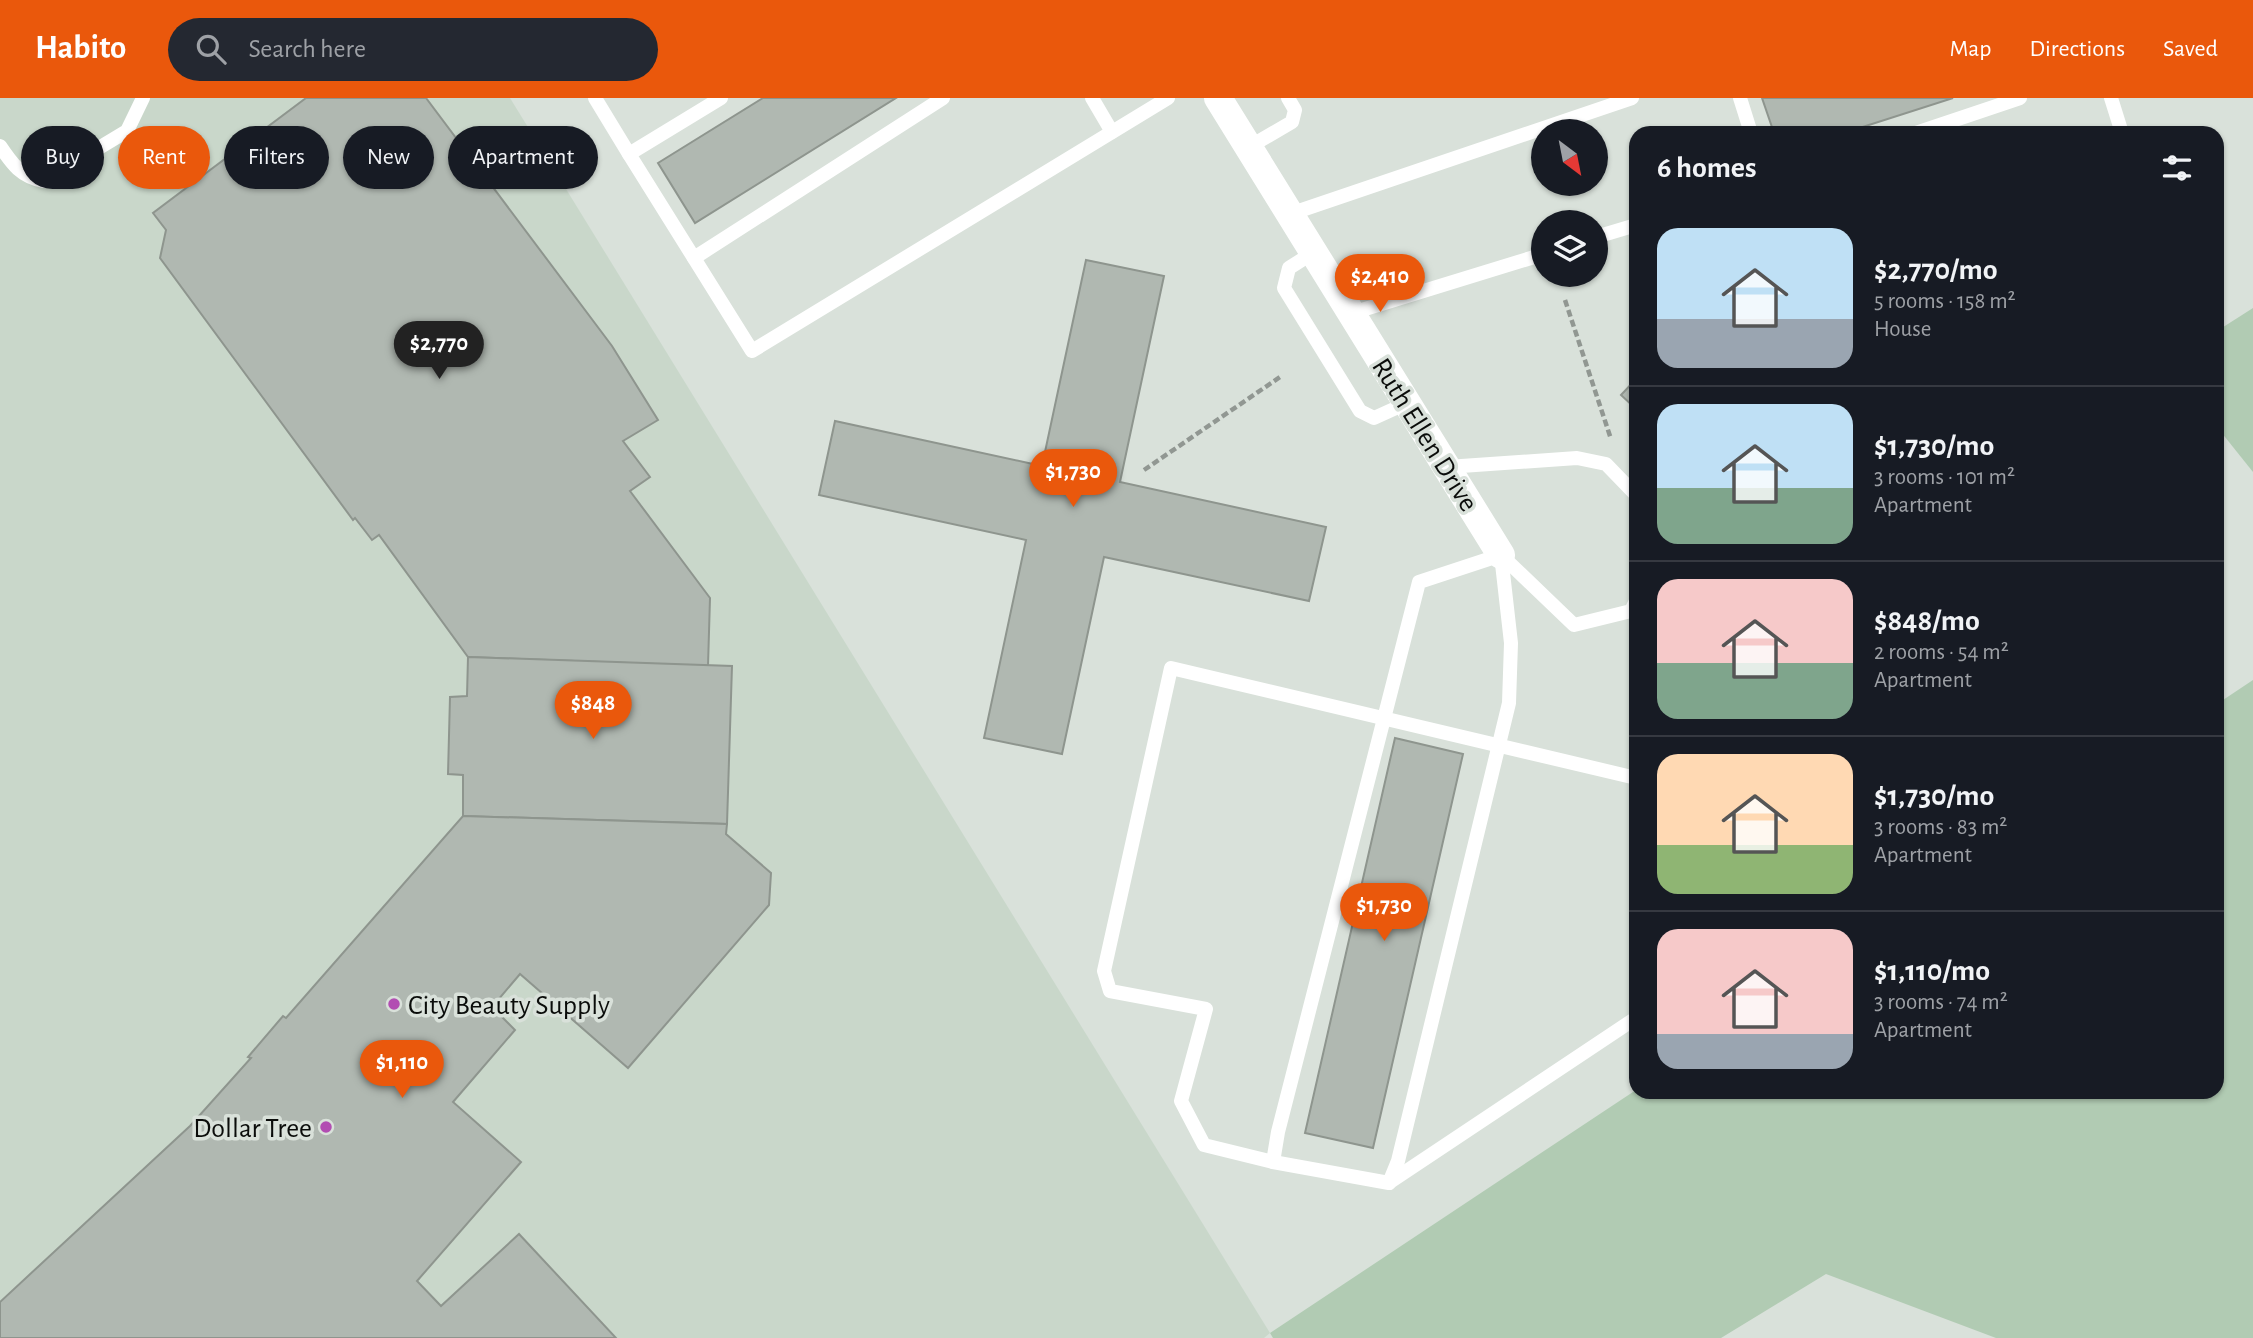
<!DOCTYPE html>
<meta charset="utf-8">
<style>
:root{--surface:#171b24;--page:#242831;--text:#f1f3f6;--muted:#9ea1a6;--line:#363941;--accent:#ea580c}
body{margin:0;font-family:"Alegreya Sans",sans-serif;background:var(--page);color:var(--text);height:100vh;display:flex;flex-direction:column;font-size:26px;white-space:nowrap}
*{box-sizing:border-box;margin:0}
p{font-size:23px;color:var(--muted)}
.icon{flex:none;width:38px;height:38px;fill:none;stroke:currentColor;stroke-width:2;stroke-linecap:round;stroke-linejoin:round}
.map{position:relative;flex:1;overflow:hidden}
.sheet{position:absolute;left:1629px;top:28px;width:595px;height:973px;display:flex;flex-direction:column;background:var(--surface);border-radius:21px;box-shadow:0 2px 5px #0004}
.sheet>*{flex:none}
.banner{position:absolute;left:21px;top:28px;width:665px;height:63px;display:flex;gap:14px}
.needle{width:46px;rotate:148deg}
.buttons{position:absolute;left:1531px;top:21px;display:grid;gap:14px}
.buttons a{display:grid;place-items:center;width:77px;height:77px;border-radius:50%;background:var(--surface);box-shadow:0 2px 5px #0004;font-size:35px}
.price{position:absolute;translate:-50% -60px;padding:0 16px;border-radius:24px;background:var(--accent);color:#fff;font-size:23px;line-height:46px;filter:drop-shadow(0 2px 4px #0008)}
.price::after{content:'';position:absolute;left:50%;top:42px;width:21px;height:16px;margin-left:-10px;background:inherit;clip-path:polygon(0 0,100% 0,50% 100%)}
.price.on{background:#222;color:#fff}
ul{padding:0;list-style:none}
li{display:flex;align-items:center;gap:21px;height:175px;padding:0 28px}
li+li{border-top:2px solid var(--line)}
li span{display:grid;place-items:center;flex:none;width:196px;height:140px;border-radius:21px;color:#555}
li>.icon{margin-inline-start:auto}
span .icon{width:84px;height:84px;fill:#fffc;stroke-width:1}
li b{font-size:30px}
h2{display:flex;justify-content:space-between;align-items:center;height:84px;padding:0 28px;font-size:30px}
.tag{padding:0 24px;border-radius:32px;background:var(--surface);box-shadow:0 2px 5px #0004;font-size:24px;line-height:63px}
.tag.on{background:var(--accent);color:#fff}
header{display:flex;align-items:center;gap:42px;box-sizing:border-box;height:98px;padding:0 35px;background:var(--accent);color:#fff}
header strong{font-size:33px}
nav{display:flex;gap:38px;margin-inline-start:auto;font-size:24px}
.search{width:490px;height:63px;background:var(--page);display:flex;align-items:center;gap:18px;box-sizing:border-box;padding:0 24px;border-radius:38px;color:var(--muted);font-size:26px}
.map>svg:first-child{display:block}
.built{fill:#c9d7ca}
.green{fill:#b1cbb3}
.building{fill:#b0b8b1;stroke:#8e958e;stroke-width:2}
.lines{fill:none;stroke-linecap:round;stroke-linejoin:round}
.path{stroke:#919792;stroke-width:4.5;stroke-dasharray:7 3.5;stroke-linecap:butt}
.service{stroke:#fff;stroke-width:14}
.minor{stroke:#fff;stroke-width:28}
.poi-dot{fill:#b24db2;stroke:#d9e1da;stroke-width:2.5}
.labels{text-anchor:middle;stroke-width:7;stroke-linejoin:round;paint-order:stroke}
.street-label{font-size:28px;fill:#0a0c0a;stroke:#d9e1da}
.poi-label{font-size:28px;fill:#0a0c0a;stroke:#d9e1da;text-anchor:start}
</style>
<header>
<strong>Habito</strong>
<div class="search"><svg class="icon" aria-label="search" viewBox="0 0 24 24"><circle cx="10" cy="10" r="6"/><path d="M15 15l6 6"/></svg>Search here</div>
<nav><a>Map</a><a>Directions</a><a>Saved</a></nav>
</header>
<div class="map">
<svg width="2253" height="1240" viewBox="0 0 2253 1240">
<rect width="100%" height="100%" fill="#d9e1da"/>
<polygon class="built" points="0,0 510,0 1270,1235 1264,1240 0,1240"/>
<g class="green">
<polygon points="2253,210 2253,374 2217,329 2217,233"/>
<polygon points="2253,582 2253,1240 1996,1240 1826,1176 1721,1240 1273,1240 1270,1235 1636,992 2217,994 2217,606"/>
</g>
<g class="building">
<polygon points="306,0 426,0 612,248 658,322 623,343 650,379 630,393 710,500 708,568 468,559 379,437 372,442 355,420 353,422 160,160 166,132 153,115"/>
<polygon points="763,0 896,0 695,125 658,65"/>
<polygon points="1762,0 1953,0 1844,35 1774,35"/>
<polygon points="1086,162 1164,178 1120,384 1326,429 1309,503 1104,459 1062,656 984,640 1026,442 819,397 835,323 1042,368"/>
<polygon points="1636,281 1636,311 1621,297"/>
<polygon points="468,559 732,568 727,726 463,718 463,677 448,676 450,599 467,598"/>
<polygon points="1395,640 1463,656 1373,1050 1305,1035"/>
<polygon points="463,718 727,726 726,736 771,775 769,807 628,970 520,876 492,909 515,932 453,1004 521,1064 417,1183 441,1208 519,1136 616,1240 0,1240 0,1204 190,1028 251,960 248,959 283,918 286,920"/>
</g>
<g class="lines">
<g class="path">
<polyline points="1565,202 1611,341"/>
<polyline points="1144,372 1280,279"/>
</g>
<g class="service">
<polyline points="595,0 629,56"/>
<polyline points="721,0 629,56 752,253 1168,0"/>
<polyline points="1092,0 1112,34"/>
<polyline points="1740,0 1751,35"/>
<polyline points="2111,0 2122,35"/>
<polyline points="1916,35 2020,0"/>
<path d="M0,48c12,18 21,31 44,35l83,-50 16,-33"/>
<polyline points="1249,49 1292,24 1295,12 1288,0"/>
<polyline points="1290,116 1632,0"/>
<polyline points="1596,139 1636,127"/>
<polyline points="1314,154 1289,170 1284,190 1360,313 1374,320 1407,305"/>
<polyline points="694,160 943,0"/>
<polyline points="1352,215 1544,156"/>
<polyline points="1447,369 1577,360 1606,366 1636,397"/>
<polygon points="1501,457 1511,545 1509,605 1398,1063 1389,1085 1273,1064 1278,1034 1419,484"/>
<polyline points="1501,457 1574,527 1631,513 1636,503"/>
<polyline points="1273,1064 1204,1047 1181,1003 1206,911 1110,893 1104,873 1171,570 1636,680"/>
<polyline points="1390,1084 1636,920"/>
</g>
<polyline class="minor" points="1218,0 1501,457"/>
</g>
<g class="poi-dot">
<circle cx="394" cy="906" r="7"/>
<circle cx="326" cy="1029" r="7"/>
</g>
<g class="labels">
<g class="street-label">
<text transform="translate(1426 336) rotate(58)" y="10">Ruth Ellen Drive</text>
</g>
<g class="poi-label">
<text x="408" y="916">City Beauty Supply</text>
<text x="312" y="1039" text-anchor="end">Dollar Tree</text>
</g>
</g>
</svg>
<div class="buttons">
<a><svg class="needle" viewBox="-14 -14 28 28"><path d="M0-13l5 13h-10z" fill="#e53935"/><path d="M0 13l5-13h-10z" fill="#9ea1a6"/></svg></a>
<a><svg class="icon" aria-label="layers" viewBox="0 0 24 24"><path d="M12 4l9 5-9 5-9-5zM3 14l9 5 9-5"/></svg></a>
</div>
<b class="price" style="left:1380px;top:216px">$2,410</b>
<b class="price on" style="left:439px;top:283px">$2,770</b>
<b class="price" style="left:1073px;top:411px">$1,730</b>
<b class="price" style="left:593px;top:643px">$848</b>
<b class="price" style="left:1384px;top:845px">$1,730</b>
<b class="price" style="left:402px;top:1002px">$1,110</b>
<div class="banner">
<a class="tag">Buy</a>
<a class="tag on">Rent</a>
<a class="tag">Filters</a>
<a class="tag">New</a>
<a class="tag">Apartment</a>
</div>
<section class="sheet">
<h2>6 homes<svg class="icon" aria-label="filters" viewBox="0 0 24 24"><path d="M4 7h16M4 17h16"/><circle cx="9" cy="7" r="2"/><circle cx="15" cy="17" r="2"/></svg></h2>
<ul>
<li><span style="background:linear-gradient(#bfe0f5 65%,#9aa5b1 0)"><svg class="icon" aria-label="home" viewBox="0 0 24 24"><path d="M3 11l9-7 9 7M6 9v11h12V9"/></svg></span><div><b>$2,770/mo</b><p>5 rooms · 158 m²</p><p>House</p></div></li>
<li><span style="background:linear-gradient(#bfe0f5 60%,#7fa58c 0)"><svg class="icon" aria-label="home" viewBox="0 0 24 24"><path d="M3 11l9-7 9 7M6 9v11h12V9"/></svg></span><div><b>$1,730/mo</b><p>3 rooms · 101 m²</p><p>Apartment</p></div></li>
<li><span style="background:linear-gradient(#f6c9c9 60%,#7fa58c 0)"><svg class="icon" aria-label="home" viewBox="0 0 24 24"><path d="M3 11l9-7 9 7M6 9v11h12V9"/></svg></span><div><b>$848/mo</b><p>2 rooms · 54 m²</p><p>Apartment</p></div></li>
<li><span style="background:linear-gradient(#ffd9b3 65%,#8fb573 0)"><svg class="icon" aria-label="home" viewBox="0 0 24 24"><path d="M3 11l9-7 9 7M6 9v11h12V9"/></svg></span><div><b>$1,730/mo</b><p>3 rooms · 83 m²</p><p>Apartment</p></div></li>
<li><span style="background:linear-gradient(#f6c9c9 75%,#9aa5b1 0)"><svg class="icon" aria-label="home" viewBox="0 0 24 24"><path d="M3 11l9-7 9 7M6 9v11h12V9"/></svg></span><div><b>$1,110/mo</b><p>3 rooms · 74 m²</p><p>Apartment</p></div></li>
</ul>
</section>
</div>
